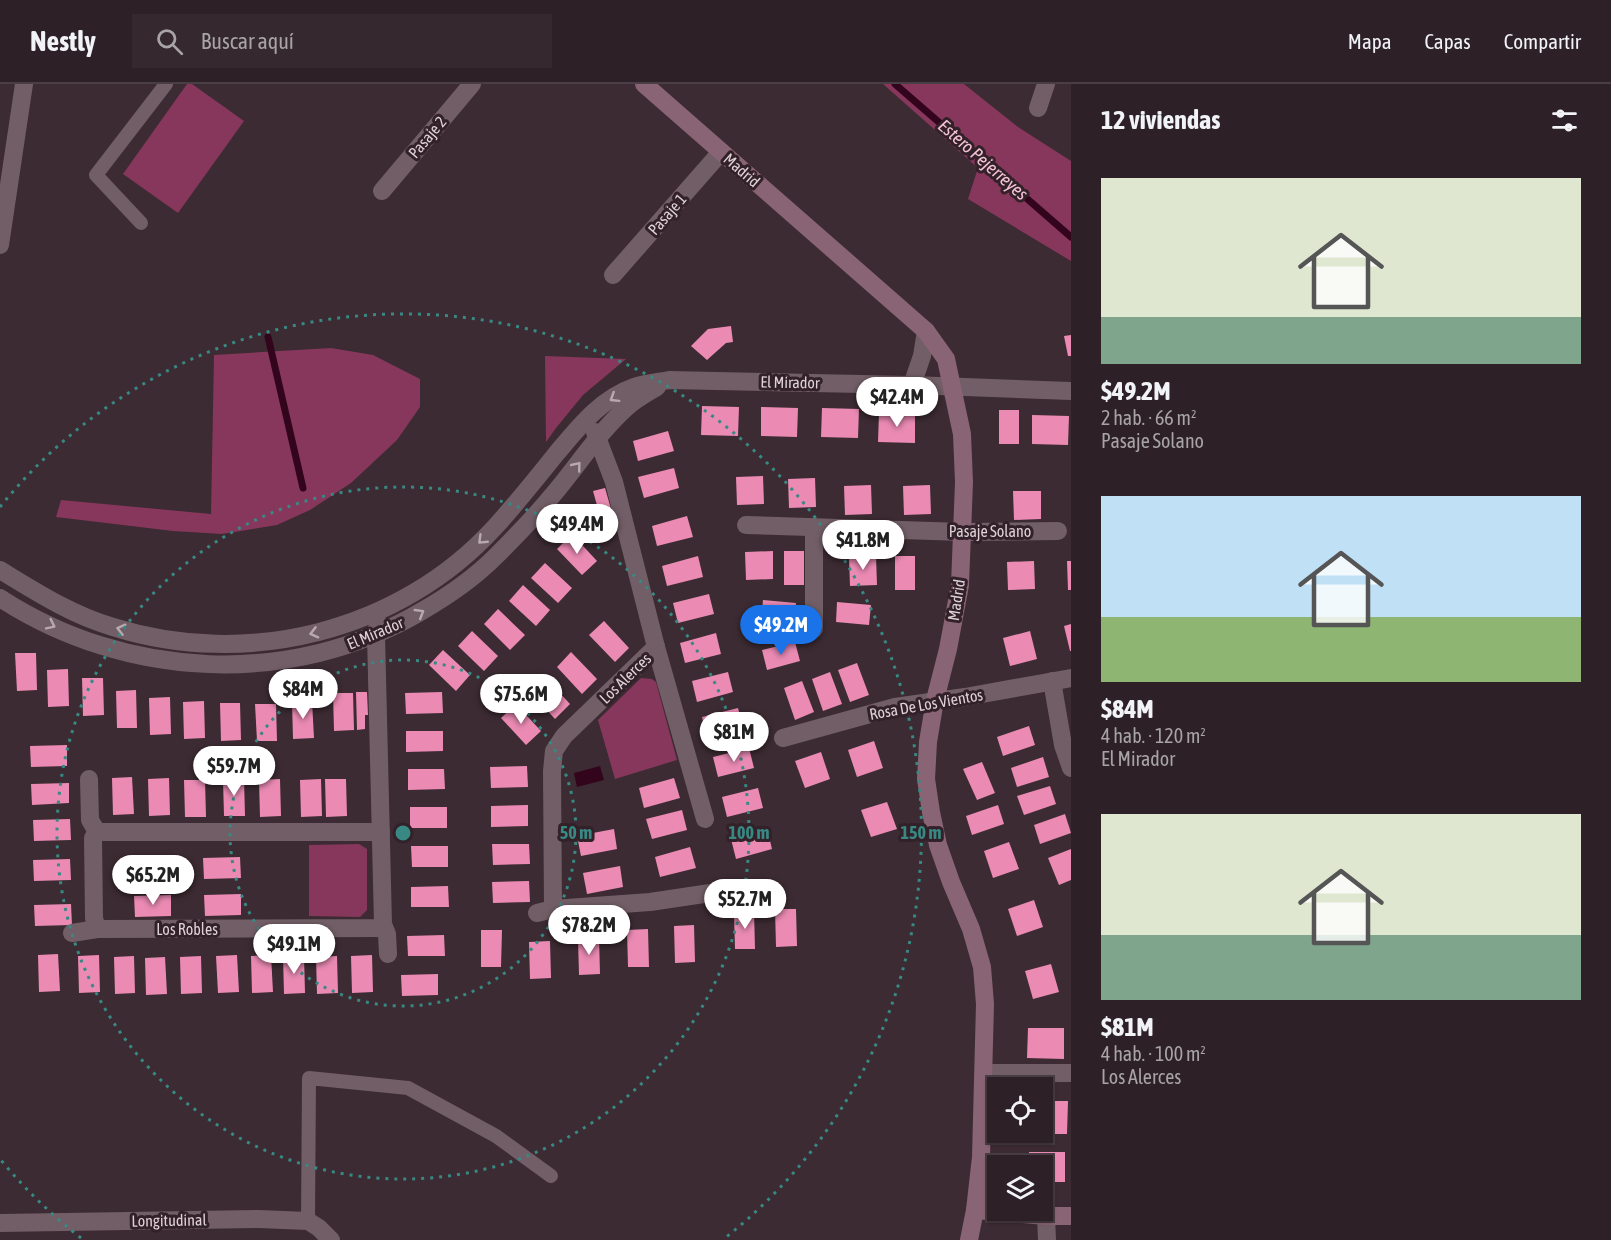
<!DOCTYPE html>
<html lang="es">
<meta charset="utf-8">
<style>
:root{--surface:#2d2026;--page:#35282e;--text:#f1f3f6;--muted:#a7a3a7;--line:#483e43;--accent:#1a73e8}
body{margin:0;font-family:"Asap Condensed",sans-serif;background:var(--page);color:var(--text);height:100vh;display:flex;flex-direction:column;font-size:22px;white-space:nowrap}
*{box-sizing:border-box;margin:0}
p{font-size:20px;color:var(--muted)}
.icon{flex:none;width:33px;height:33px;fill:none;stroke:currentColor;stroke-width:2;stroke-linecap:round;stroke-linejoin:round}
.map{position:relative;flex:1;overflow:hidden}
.details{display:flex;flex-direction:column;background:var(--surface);width:540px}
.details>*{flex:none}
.buttons{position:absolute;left:987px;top:993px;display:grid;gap:12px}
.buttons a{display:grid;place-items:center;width:66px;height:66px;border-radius:0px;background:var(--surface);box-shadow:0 2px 4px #0004,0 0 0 2px var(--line);font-size:30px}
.price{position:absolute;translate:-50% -51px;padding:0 14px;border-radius:21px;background:#fff;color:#222;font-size:20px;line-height:39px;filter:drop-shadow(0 2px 3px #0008)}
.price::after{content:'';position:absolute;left:50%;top:36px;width:18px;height:14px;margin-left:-9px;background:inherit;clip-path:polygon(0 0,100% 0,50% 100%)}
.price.active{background:var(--accent);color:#fff}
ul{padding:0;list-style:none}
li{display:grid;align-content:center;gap:12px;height:318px;padding:0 30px}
li span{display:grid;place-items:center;height:186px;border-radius:0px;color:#555}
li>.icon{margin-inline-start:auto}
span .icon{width:108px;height:108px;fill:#fffc;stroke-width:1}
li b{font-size:26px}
h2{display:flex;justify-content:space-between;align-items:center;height:72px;padding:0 30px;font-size:26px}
header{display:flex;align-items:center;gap:36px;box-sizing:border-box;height:84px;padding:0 30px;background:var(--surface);border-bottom:2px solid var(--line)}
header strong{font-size:28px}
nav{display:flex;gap:33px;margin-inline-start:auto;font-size:21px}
.search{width:420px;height:54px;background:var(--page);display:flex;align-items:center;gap:15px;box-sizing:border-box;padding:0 21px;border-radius:0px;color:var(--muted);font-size:22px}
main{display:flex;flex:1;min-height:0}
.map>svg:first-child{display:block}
.green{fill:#87375c}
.water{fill:#32051c}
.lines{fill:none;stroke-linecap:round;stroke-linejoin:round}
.stream{stroke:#32051c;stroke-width:7}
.building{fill:#eb8bb4}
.lane{stroke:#725e66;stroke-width:14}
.street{stroke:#725e66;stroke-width:18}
.secondary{stroke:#896474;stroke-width:18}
.oneway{stroke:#b8a9af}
.ring{fill:none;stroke:#388883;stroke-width:3;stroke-dasharray:3 6}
.labels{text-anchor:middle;stroke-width:6;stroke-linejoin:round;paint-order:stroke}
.street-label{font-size:16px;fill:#ded2d7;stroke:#322128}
.water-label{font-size:18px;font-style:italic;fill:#f4c2d5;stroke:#322128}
.centre{fill:#388883;stroke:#322128;stroke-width:3}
.ring-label{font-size:18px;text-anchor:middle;font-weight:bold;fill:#388883;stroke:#322128;stroke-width:6;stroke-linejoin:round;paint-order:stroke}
</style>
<header>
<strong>Nestly</strong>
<div class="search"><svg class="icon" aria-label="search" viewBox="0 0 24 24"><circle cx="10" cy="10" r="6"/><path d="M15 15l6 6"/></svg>Buscar aquí</div>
<nav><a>Mapa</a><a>Capas</a><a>Compartir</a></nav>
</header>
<main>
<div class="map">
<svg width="1071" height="1156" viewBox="0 0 1071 1156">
<rect width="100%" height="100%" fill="#3c2b32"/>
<g class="green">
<polygon points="187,0 192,0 244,37 178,129 123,90"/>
<polygon points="883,0 964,0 1018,43 1071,77 1071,177 968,115 978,84"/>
<polygon points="331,264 373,271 420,295 420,323 397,356 351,399 310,426 277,441 222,450 173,447 56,433 61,416 211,430 214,271"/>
<polygon points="545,272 626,275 583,311 556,344 546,358"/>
<polygon points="641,594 652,595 656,598 677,676 615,695 598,636"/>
<polygon points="359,760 367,765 367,826 360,833 309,832 309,761"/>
</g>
<polygon class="water" points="600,682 604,696 577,703 574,689"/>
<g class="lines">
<g class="stream">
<polyline points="895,0 1071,153"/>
<polyline points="268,253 303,404"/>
</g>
</g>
<g class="building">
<polygon points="731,242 733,258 726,259 707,276 691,262 708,245"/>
<polygon points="1071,251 1071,272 1068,272 1064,252"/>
<polygon points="702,322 739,323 738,352 701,351"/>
<polygon points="761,323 798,324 797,353 761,352"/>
<polygon points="822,324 859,325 858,354 821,353"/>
<rect x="999" y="326" width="20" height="34"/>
<polygon points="879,329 915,330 915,359 878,358"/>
<polygon points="1032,331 1069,332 1068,361 1032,360"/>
<polygon points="668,347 674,367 638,377 633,357"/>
<polygon points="674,384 679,404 644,414 638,393"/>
<polygon points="763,392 764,420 737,421 736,393"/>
<polygon points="815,394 816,423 789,424 788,395"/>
<polygon points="871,401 872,430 845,431 844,402"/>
<polygon points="930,401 931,430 904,431 903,402"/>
<polygon points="605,404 611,425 607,426 611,441 603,443 593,407"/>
<polygon points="1013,407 1041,407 1041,435 1014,436"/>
<polygon points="687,432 693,453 657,462 652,442"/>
<polygon points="572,450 597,477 582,491 557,465"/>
<polygon points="773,467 773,495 746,496 745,468"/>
<rect x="784" y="467" width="20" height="34"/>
<polygon points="698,472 703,493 667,502 662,482"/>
<polygon points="876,472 877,501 850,502 849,473"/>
<rect x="895" y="472" width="20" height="34"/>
<polygon points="1034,477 1035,505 1008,506 1007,478"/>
<polygon points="1067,477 1071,477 1071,506 1068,506"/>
<polygon points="545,479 572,504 558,519 531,494"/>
<polygon points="523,501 550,526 536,542 509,517"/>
<polygon points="709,510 714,530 678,539 673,519"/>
<polygon points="763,516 796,519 794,539 761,536"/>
<polygon points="837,518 871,521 869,541 836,538"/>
<polygon points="498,525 525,551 510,566 484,540"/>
<polygon points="604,537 629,564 615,578 589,551"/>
<polygon points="1071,540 1071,567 1070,567 1064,542"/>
<polygon points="472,547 498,572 484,587 458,562"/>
<polygon points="1030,547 1037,575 1010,582 1003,554"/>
<polygon points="716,549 721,570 685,579 680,559"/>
<polygon points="795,558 800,577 767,586 762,566"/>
<polygon points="443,566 470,591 456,607 429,581"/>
<polygon points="571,568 597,595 582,610 557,583"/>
<polygon points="15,569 36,569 37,606 17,607"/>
<polygon points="857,579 869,611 850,618 838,586"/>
<polygon points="68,585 69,622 48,623 47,586"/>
<polygon points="728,588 733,608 697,618 692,597"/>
<polygon points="830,588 842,620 823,627 812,595"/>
<polygon points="545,593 570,620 555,635 530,608"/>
<polygon points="82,594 103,594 104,631 83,632"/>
<polygon points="802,597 814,628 795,636 784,604"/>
<polygon points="136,606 137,644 117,644 116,607"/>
<polygon points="356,608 367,608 368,631 365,631 365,645 357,646"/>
<polygon points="442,608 443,629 406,630 405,609"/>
<polygon points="333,609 353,609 354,646 334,647"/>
<polygon points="170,613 171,650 150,651 149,614"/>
<polygon points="204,617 205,654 184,655 183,618"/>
<polygon points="312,617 314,654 293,655 292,618"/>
<polygon points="220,619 240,619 241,656 221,657"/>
<polygon points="255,620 276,620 277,657 257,657"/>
<polygon points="516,620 541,647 526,661 501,634"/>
<polygon points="738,624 743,644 707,654 702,633"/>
<polygon points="1029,642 1035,661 1003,672 997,653"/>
<polygon points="406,647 443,647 443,667 406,668"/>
<polygon points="874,657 883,684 857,693 848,666"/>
<polygon points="67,661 67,682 31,683 30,662"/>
<polygon points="749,664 754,684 718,693 713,673"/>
<polygon points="821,668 830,695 805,704 795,677"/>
<polygon points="1043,673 1049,693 1017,703 1011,684"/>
<polygon points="982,678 995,709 977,716 963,685"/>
<polygon points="527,682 528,703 491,704 490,683"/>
<polygon points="408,685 444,685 445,705 408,706"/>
<polygon points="132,693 134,730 113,731 112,694"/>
<polygon points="169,694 170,731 149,732 148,695"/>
<polygon points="674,694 680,714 644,724 639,704"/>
<polygon points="223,695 244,695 245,732 224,732"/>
<polygon points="280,695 281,732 260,733 259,696"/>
<polygon points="321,695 322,732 301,733 300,696"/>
<polygon points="325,695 346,695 347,732 326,733"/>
<polygon points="184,696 205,696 206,733 185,733"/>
<polygon points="69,699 69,719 32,721 31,700"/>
<polygon points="1050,702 1056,720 1024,731 1017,712"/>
<polygon points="758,704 763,724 727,733 722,713"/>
<polygon points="887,718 897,745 871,753 861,726"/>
<polygon points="528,721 528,742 491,743 491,722"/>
<polygon points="998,721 1004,740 972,751 966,732"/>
<rect x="410" y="723" width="37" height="21"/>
<polygon points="682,726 687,746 652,755 646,735"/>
<polygon points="1065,730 1071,749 1040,760 1034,741"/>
<polygon points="70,735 71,756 34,757 33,736"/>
<polygon points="614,745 617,765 581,772 577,752"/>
<polygon points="767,745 772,765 736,775 731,755"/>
<polygon points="1009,758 1019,785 993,794 984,767"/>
<polygon points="492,760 529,760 530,780 493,781"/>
<polygon points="411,762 448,762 448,783 412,783"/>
<polygon points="690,763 696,784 660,793 655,773"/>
<polygon points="1071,765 1071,796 1059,801 1048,774"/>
<polygon points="168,771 168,792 131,793 130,772"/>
<polygon points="240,773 241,794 204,795 203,774"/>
<polygon points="70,775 71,796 34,797 33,776"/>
<polygon points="620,782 623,803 587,810 583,789"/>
<polygon points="529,797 530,818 493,819 492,798"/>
<polygon points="448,802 449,823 411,823 411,803"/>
<polygon points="241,810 241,831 205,832 204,811"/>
<polygon points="171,811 171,832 135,833 134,812"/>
<polygon points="1034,816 1043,843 1017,852 1008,825"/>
<polygon points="71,820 72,841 35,842 34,821"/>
<polygon points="775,825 796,825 797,862 776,863"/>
<polygon points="754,827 755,865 735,865 734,828"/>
<polygon points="694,841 695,878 675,879 674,842"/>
<polygon points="648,845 649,883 628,883 627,846"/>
<polygon points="481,846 502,846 501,883 481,883"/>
<polygon points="444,851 445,872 408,872 407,852"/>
<polygon points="599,853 600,890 579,891 578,854"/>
<polygon points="550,857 551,894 530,895 529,858"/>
<polygon points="58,870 60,907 39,908 38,871"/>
<polygon points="99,871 100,908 79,909 78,872"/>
<polygon points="237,871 239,908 218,909 216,872"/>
<polygon points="271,871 273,908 252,909 251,872"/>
<polygon points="372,871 373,908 352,909 351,872"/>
<polygon points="134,872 135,909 115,910 114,873"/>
<polygon points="201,872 202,909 181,910 180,873"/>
<polygon points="283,872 304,872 305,909 284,910"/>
<polygon points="337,872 338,909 317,910 316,873"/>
<polygon points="165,873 167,910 146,911 145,874"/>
<polygon points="1051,880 1059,908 1033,915 1025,887"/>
<polygon points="438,890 438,911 402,912 401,891"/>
<polygon points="1028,944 1064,944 1064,975 1027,974"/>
<polygon points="1042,1017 1068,1017 1067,1050 1042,1050"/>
<polygon points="1029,1068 1065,1068 1065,1098 1042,1098 1042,1082 1029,1082"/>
</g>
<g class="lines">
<g class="lane">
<polyline points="141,139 96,91 166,0"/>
<polyline points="308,1137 309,994 408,1004 496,1052 551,1092"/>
</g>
<g class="street">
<polyline points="1038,24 1046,0"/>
<polyline points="382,107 472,0"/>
<polyline points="0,161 24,0"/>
<polyline points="613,191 721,68"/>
<polyline points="912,301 922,272 926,247"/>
<polyline points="595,348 614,398 656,563 705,735"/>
<polyline points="746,441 963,448 1058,447"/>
<path d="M0,486c36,22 72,45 113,57 134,42 286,5 382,-100 21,-23 41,-48 61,-73 22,-26 44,-55 78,-67 11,-4 24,-5 35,-7l243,5 159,6"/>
<path d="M0,514c126,82 292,90 422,13 26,-15 52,-33 73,-54 19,-19 39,-39 56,-60 25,-29 47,-64 76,-90 9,-8 20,-14 30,-20"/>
<polyline points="378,539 376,551 383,840 387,850 388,870"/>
<polyline points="814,545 814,443"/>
<polyline points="1052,597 1063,661 1071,684"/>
<polyline points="783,654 895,623 965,613 1071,594"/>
<polyline points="89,695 90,736 97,748"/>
<polyline points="97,748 381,748"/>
<polyline points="97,748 93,754 94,834 97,845"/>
<polyline points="553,825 552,687 554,667 564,652 656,563"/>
<polyline points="537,829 553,825 650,818 744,804"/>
<polyline points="72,849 97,845 378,844 383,840"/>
<polyline points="984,989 1071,989"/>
<polyline points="1046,1132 1047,1156"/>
<polyline points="0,1139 259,1135 308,1137 319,1144 331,1156"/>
</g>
<g class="secondary">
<polyline points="644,0 926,247 946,275 962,350 964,398 960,501 948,565 935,616 928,658 926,695 931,728 938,761 951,798 971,845 982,883 985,920 981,1073 975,1126 969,1156"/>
<polyline points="975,1126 1046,1132 1071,1132"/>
</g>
</g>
<defs><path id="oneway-chevron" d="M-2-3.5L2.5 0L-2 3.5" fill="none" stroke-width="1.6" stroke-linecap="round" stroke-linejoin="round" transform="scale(1.5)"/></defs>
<g class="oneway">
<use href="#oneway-chevron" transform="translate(614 314) rotate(148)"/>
<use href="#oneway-chevron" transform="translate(577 382) rotate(-51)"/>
<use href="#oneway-chevron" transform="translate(482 456) rotate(136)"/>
<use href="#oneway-chevron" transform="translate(420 529) rotate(-31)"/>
<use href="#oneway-chevron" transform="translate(51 541) rotate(26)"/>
<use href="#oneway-chevron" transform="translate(121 545) rotate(-165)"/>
<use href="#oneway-chevron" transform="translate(314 549) rotate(166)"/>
</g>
<g class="ring">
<circle cx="403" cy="749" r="173"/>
<circle cx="403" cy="749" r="346"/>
<path d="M81 1154A518 518 0 0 1 0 1075M0 423A518 518 0 1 1 725 1154"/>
</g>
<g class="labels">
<g class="street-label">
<text transform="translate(427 53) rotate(-50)" y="6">Pasaje 2</text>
<text transform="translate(742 86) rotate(41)" y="6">Madrid</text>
<text transform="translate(667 130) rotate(-49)" y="6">Pasaje 1</text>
<text transform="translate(790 298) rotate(1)" y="6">El Mirador</text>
<text x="990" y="453">Pasaje Solano</text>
<text transform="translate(956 516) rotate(-81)" y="6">Madrid</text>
<text transform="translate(375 549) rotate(-23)" y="6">El Mirador</text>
<text transform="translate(625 594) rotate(-44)" y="6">Los Alerces</text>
<text transform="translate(926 620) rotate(-10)" y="6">Rosa De Los Vientos</text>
<text x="187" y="851">Los Robles</text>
<text transform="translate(169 1136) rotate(-1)" y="6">Longitudinal</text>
</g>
<g class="water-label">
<text transform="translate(983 76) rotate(41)" y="6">Estero Pejerreyes</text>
</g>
</g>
<circle cx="403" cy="749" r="9" class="centre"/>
<g class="ring-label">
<text x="576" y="755">50 m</text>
<text x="749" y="755">100 m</text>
<text x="921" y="755">150 m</text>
</g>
</svg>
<div class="buttons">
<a><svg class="icon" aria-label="locate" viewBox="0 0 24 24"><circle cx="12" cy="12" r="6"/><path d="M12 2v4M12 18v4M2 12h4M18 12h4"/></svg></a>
<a><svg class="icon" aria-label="layers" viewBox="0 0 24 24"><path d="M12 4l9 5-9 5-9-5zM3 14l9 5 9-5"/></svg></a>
</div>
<b class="price" style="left:897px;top:344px">$42.4M</b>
<b class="price" style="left:577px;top:471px">$49.4M</b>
<b class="price" style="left:863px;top:487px">$41.8M</b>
<b class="price active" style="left:781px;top:572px">$49.2M</b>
<b class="price" style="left:303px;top:636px">$84M</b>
<b class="price" style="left:521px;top:641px">$75.6M</b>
<b class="price" style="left:734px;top:679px">$81M</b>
<b class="price" style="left:234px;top:713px">$59.7M</b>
<b class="price" style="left:153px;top:822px">$65.2M</b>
<b class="price" style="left:745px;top:846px">$52.7M</b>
<b class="price" style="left:589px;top:872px">$78.2M</b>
<b class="price" style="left:294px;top:891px">$49.1M</b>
</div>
<section class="details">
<h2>12 viviendas<svg class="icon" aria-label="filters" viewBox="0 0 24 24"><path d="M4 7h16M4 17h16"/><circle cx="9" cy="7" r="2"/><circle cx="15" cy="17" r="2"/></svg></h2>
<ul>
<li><span style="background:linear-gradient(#dfe7d0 75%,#7fa58c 0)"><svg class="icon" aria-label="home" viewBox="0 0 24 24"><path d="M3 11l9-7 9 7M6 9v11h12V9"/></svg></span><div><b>$49.2M</b><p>2 hab. · 66 m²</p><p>Pasaje Solano</p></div></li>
<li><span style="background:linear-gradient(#bfe0f5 65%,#8fb573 0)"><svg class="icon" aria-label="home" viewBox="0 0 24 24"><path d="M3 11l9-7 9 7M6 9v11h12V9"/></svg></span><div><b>$84M</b><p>4 hab. · 120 m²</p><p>El Mirador</p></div></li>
<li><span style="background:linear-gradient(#dfe7d0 65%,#7fa58c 0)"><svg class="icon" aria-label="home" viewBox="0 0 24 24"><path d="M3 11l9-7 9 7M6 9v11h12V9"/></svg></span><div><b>$81M</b><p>4 hab. · 100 m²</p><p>Los Alerces</p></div></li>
</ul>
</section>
</main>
